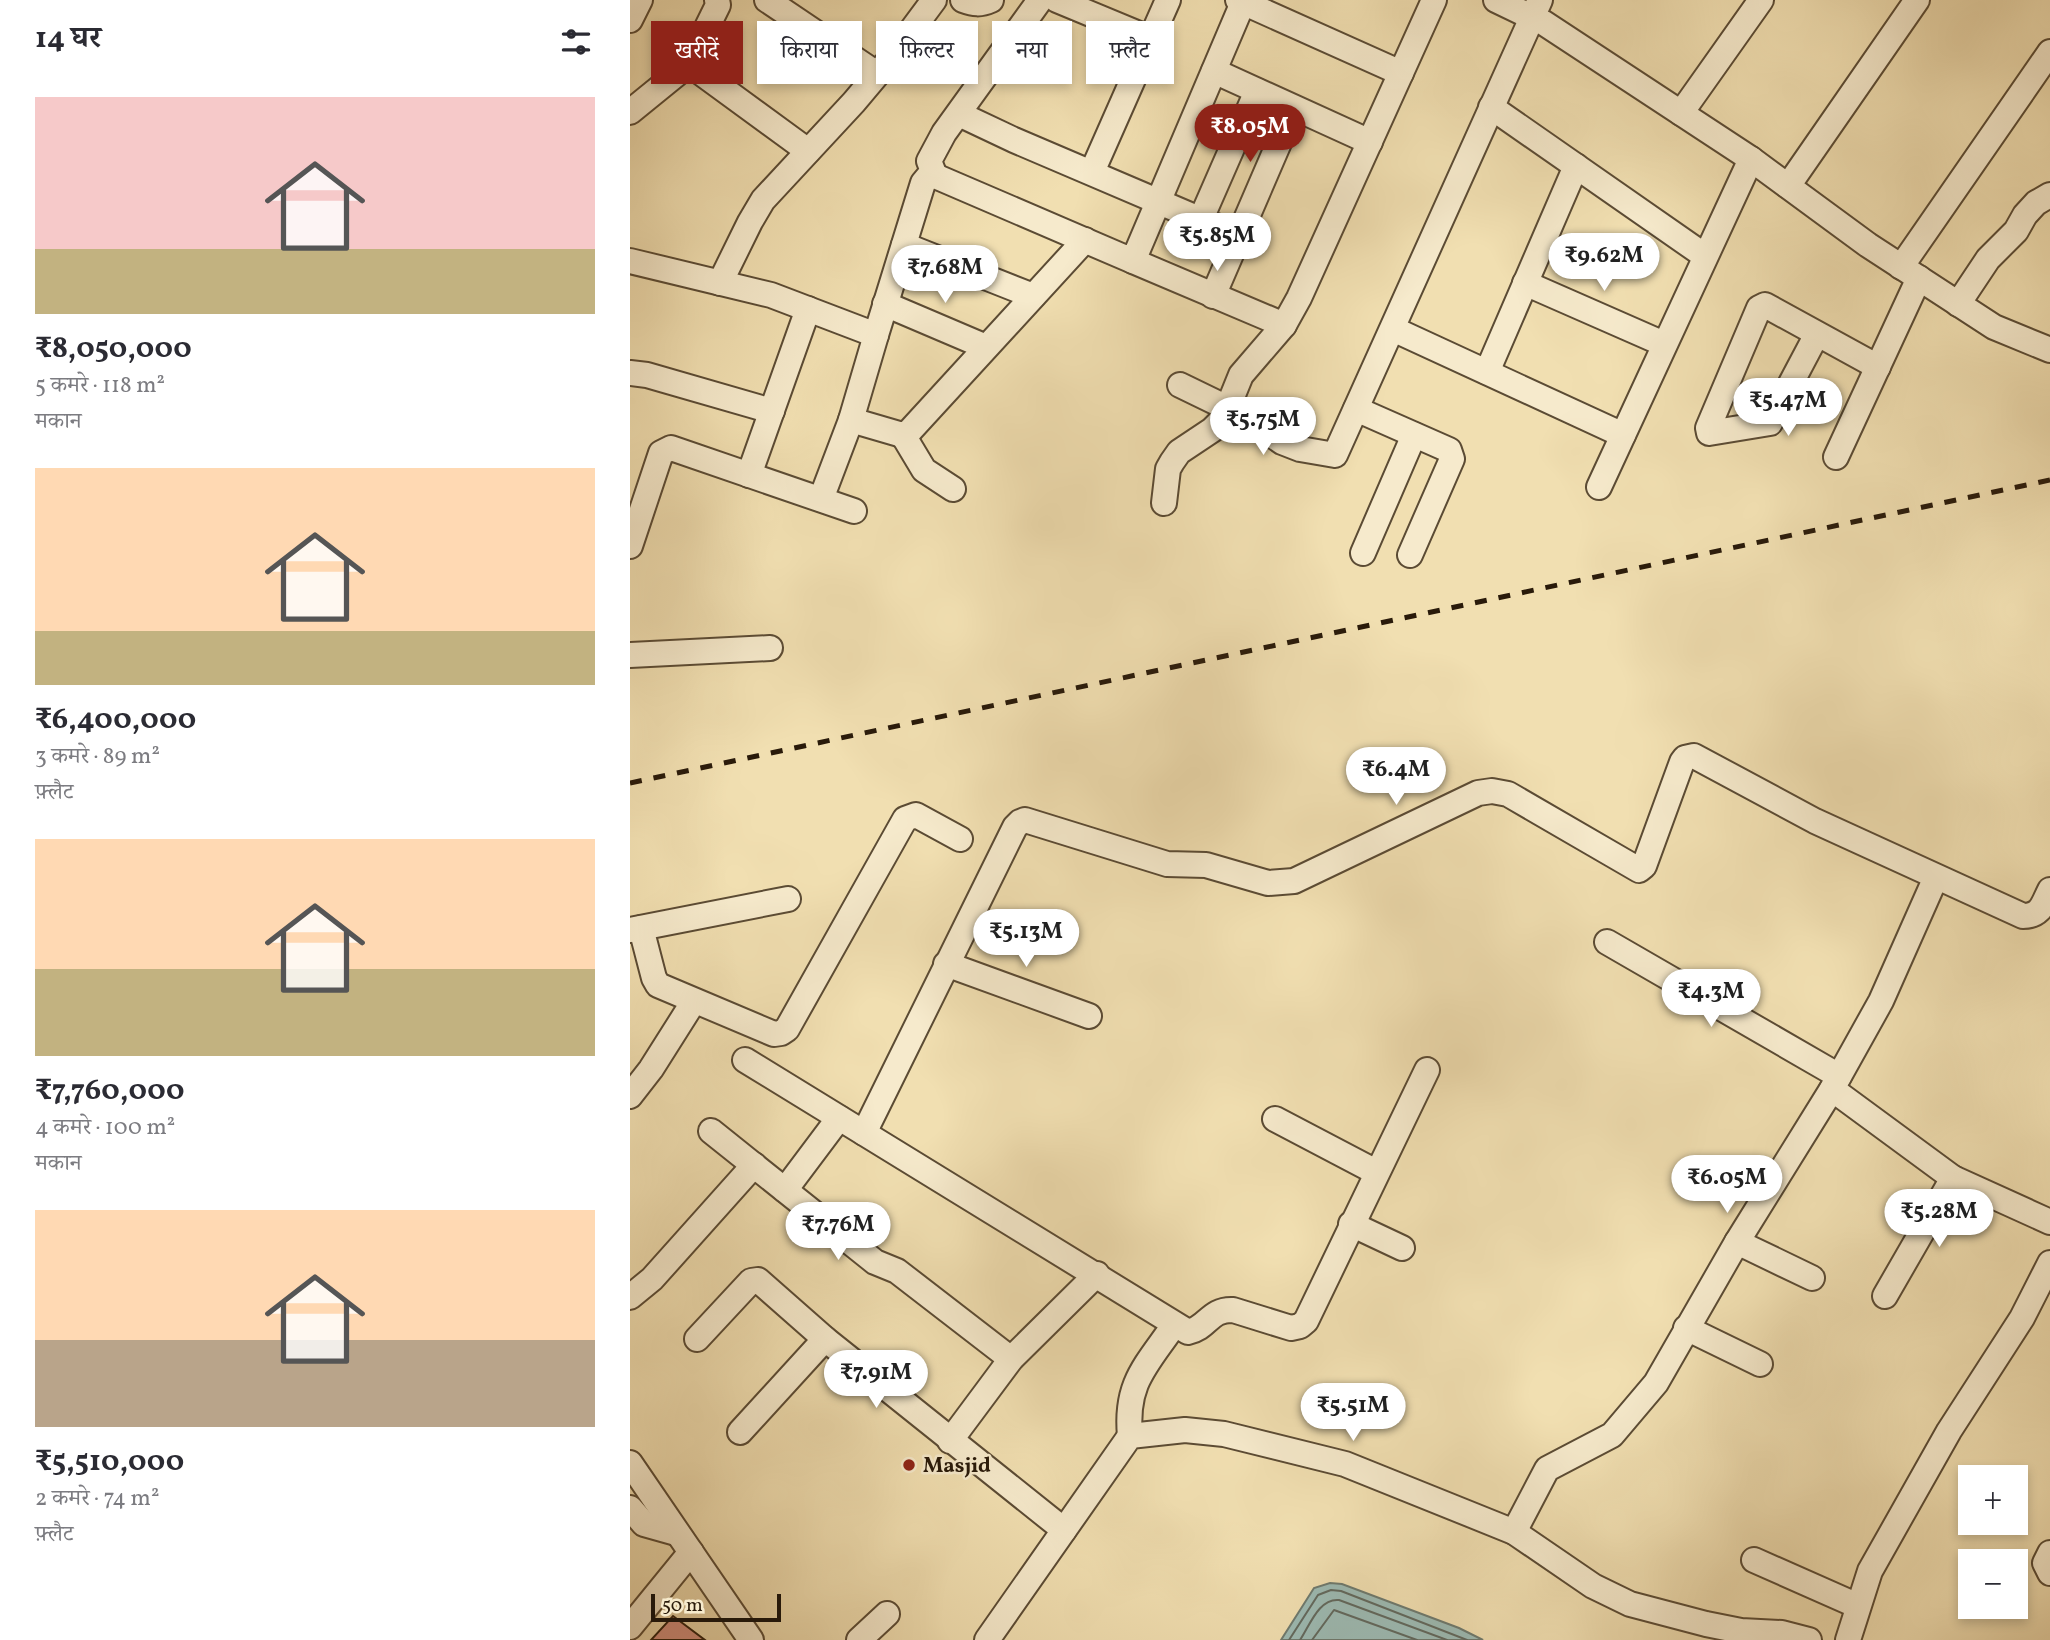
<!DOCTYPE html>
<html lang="hi">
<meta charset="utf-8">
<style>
:root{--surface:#fff;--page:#f7f7f7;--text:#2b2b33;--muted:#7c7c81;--accent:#8f2418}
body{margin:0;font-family:Vollkorn,"Noto Serif Devanagari",serif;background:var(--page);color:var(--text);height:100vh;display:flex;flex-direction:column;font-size:26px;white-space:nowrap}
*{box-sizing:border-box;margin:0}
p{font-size:23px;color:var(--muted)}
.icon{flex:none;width:38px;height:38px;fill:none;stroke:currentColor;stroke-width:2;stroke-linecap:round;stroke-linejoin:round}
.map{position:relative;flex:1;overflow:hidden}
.side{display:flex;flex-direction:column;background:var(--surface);width:630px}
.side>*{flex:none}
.hud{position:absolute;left:21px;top:21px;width:665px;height:63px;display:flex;gap:14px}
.buttons{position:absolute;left:1328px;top:1465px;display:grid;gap:14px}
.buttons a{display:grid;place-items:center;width:70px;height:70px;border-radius:0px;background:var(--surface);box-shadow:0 4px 10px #0003;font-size:35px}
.scale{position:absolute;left:21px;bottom:18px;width:130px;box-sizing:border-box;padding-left:7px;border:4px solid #291a0a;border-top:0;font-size:19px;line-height:24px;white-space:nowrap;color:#291a0a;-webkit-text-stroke:5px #f6eacc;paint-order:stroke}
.price{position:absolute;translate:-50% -60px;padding:0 16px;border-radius:24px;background:#fff;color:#222;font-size:23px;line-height:46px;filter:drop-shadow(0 2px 4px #0008)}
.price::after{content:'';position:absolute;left:50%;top:42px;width:21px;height:16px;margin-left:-10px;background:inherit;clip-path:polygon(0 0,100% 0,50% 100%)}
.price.current{background:var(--accent);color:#fff}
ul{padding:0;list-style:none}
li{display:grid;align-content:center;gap:14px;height:371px;padding:0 35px}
li span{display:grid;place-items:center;height:217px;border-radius:0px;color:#555}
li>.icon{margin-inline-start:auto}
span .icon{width:126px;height:126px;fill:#fffc;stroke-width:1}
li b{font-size:30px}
h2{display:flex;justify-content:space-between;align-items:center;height:84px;padding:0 35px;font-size:30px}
.pill{padding:0 24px;border-radius:0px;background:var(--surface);box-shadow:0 4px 10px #0003;font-size:24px;line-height:63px}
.pill.current{background:var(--accent);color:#fff}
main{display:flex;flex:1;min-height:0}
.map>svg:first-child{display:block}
.water{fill:#9dbbb4;stroke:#6f7b70;stroke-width:2}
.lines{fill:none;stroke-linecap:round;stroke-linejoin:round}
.shore{stroke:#636a5f;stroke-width:2}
.building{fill:#d59081;stroke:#291a0a;stroke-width:2}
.minor-casing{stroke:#5b4b34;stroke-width:28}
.minor{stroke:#f6eacc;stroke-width:24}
.rail{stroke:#291a0a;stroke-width:5;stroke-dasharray:12 12;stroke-linecap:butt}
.poi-dot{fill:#8f2418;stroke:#f6eacc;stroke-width:2.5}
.labels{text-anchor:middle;stroke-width:5;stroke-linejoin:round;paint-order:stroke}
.poi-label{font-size:21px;font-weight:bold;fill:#291a0a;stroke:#f6eacc;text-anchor:start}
</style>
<main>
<section class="side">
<h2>14 घर<svg class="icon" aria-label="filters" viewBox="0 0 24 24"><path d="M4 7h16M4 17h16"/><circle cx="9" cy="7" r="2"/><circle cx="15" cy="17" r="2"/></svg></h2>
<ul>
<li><span style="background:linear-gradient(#f6c9c9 70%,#c2b280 0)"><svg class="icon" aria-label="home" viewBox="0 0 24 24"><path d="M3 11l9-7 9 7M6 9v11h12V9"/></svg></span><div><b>₹8,050,000</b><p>5 कमरे · 118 m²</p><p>मकान</p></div></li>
<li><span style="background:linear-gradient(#ffd9b3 75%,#c2b280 0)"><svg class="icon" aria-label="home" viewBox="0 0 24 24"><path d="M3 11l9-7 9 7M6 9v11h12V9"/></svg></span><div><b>₹6,400,000</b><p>3 कमरे · 89 m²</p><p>फ़्लैट</p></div></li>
<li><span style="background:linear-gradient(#ffd9b3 60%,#c2b280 0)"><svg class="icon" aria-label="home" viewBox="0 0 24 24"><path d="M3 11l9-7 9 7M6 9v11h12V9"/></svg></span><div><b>₹7,760,000</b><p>4 कमरे · 100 m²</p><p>मकान</p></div></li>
<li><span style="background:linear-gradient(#ffd9b3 60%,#b9a48a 0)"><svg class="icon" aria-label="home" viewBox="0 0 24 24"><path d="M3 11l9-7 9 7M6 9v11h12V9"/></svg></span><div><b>₹5,510,000</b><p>2 कमरे · 74 m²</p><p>फ़्लैट</p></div></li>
</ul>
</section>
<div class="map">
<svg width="1420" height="1640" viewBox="0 0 1420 1640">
<rect width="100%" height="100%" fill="#f1dfb1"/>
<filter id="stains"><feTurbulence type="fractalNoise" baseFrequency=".00286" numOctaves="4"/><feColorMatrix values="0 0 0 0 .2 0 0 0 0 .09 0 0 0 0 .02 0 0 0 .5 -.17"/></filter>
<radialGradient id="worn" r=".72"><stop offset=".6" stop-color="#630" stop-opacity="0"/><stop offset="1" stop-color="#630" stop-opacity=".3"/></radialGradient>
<polygon class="water" points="700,1583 712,1584 829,1628 853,1640 651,1640 684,1588"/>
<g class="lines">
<g class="shore">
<polyline points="659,1640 688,1595 701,1590 711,1591 837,1640"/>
<path d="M670,1640c10,-15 19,-42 39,-40l108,40"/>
<polyline points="682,1640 704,1610 787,1640"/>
</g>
</g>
<polygon class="building" points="43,1616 75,1640 21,1640"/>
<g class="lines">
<defs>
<g id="minor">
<polyline points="137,0 247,74"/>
<path d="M333,0c11,4 17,5 28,0"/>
<polyline points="427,0 521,39"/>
<polyline points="608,0 771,73"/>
<polyline points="866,0 914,23 1121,159 1238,245 1364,327 1420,350"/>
<polyline points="0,20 10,0"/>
<polyline points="59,64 178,151"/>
<polyline points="584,71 740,142"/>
<polyline points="861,107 1075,256"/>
<polyline points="0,112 59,64 88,5 87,0"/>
<polyline points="1051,113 1131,0"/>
<polyline points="329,114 384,140 609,236"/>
<polyline points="462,172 538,0"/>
<polyline points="305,176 299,161 314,133 410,0"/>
<polyline points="1158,186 1287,0"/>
<polyline points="571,219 627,91"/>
<polyline points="274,245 403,296"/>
<polyline points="0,261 141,295 246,335 293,183 298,177 305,176 503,261 614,0"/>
<polyline points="503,261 654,325"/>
<polyline points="1271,267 1420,52"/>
<polyline points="90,283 120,222 133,200 224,102 261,58 304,0"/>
<polyline points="895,283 1034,344"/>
<polyline points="583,296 664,108"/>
<polyline points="255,304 356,347"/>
<polyline points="1328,304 1358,259 1386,231 1395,215 1406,203 1420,195"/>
<polyline points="763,329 993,435"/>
<polyline points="1187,334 1140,423 1079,433 1078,428 1129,308 1135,305 1248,367"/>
<polyline points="246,335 221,420 269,434 277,434 455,240"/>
<polyline points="857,372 946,166"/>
<polyline points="0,373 17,375 142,411"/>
<polyline points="550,385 618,418 652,442 670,449 705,455 910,0"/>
<polyline points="726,409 819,450 822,459 780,555"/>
<polyline points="273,435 294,470 323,489"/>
<polyline points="1206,457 1289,278"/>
<polyline points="119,475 178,309"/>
<polyline points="969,487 1121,159"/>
<polyline points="191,499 221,420"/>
<polyline points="534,503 538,469 542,462 549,452 582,430 589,423 596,412 611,375 654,325 669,298 804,0"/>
<polyline points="0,546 31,453 41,448 224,511"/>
<polyline points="733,553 784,435"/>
<polyline points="0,655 140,648"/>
<polyline points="11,928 24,978 28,985 144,1034 151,1033 157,1029 275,819 286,815 330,839"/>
<polyline points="0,930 158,899"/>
<polyline points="977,942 1209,1076"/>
<polyline points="316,964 459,1016"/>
<path d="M115,1060l443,272c20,-4 21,-23 45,-22l58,18 9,-2 6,-5 121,-251"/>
<polyline points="1202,1089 1323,1178 1420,1222"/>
<polyline points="0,1096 21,1069 64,1001"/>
<polyline points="645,1119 746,1172"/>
<polyline points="81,1131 245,1262 267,1271 381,1359"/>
<path d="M234,1133l151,-306 5,-5 5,-2 142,44 39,1 62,18 26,-2 184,-88 14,-2 16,3 131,76 5,-4 38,-104 3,-4 9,-2 121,65 208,95c18,0 20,-12 27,-26"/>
<polyline points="155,1190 209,1118"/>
<polyline points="721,1224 772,1248"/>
<polyline points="1107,1242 1182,1278"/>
<polyline points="1255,1296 1323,1178"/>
<polyline points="0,1297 22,1279 124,1165"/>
<polyline points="1056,1328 1130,1364"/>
<polyline points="67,1339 121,1281 128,1280 195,1339 434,1530"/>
<polyline points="110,1432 195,1339"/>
<path d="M500,1436c-5,-53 16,-70 44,-111"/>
<polyline points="320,1441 381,1359 467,1274"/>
<polyline points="0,1463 121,1640"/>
<polyline points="0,1508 14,1524 46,1533"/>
<polyline points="884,1532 917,1469 982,1435 1026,1383 1107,1242 1202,1089 1251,1001 1306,877"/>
<polyline points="1420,1553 1415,1563 1420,1573"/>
<polyline points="1124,1560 1228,1606"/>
<polyline points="0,1627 61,1552"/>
<polyline points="229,1640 257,1614"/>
<polyline points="357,1640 500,1436 555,1430 594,1434 715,1464 884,1532 963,1586 1000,1604 1076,1624 1111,1631 1152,1633 1179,1640"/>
<polyline points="1218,1640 1240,1571 1319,1431 1392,1318 1420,1263"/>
</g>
</defs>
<use href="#minor" class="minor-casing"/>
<use href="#minor" class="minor"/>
<polyline class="rail" points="0,783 1420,480"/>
</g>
<circle class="poi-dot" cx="279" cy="1465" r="7"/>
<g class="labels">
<g class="poi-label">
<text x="293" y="1472">Masjid</text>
</g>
</g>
<rect width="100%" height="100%" filter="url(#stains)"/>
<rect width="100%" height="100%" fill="url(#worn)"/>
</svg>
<div class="buttons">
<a>+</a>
<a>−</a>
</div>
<div class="scale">50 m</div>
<b class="price current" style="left:620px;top:164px">₹8.05M</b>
<b class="price" style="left:587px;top:273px">₹5.85M</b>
<b class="price" style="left:974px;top:293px">₹9.62M</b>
<b class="price" style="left:315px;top:305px">₹7.68M</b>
<b class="price" style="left:1158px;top:438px">₹5.47M</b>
<b class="price" style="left:633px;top:457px">₹5.75M</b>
<b class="price" style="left:766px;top:807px">₹6.4M</b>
<b class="price" style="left:396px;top:969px">₹5.13M</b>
<b class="price" style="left:1081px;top:1029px">₹4.3M</b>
<b class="price" style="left:1097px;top:1215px">₹6.05M</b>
<b class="price" style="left:1309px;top:1249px">₹5.28M</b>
<b class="price" style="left:208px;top:1262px">₹7.76M</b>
<b class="price" style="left:246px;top:1410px">₹7.91M</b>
<b class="price" style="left:723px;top:1443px">₹5.51M</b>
<div class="hud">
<a class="pill current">खरीदें</a>
<a class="pill">किराया</a>
<a class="pill">फ़िल्टर</a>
<a class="pill">नया</a>
<a class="pill">फ़्लैट</a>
</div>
</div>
</main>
